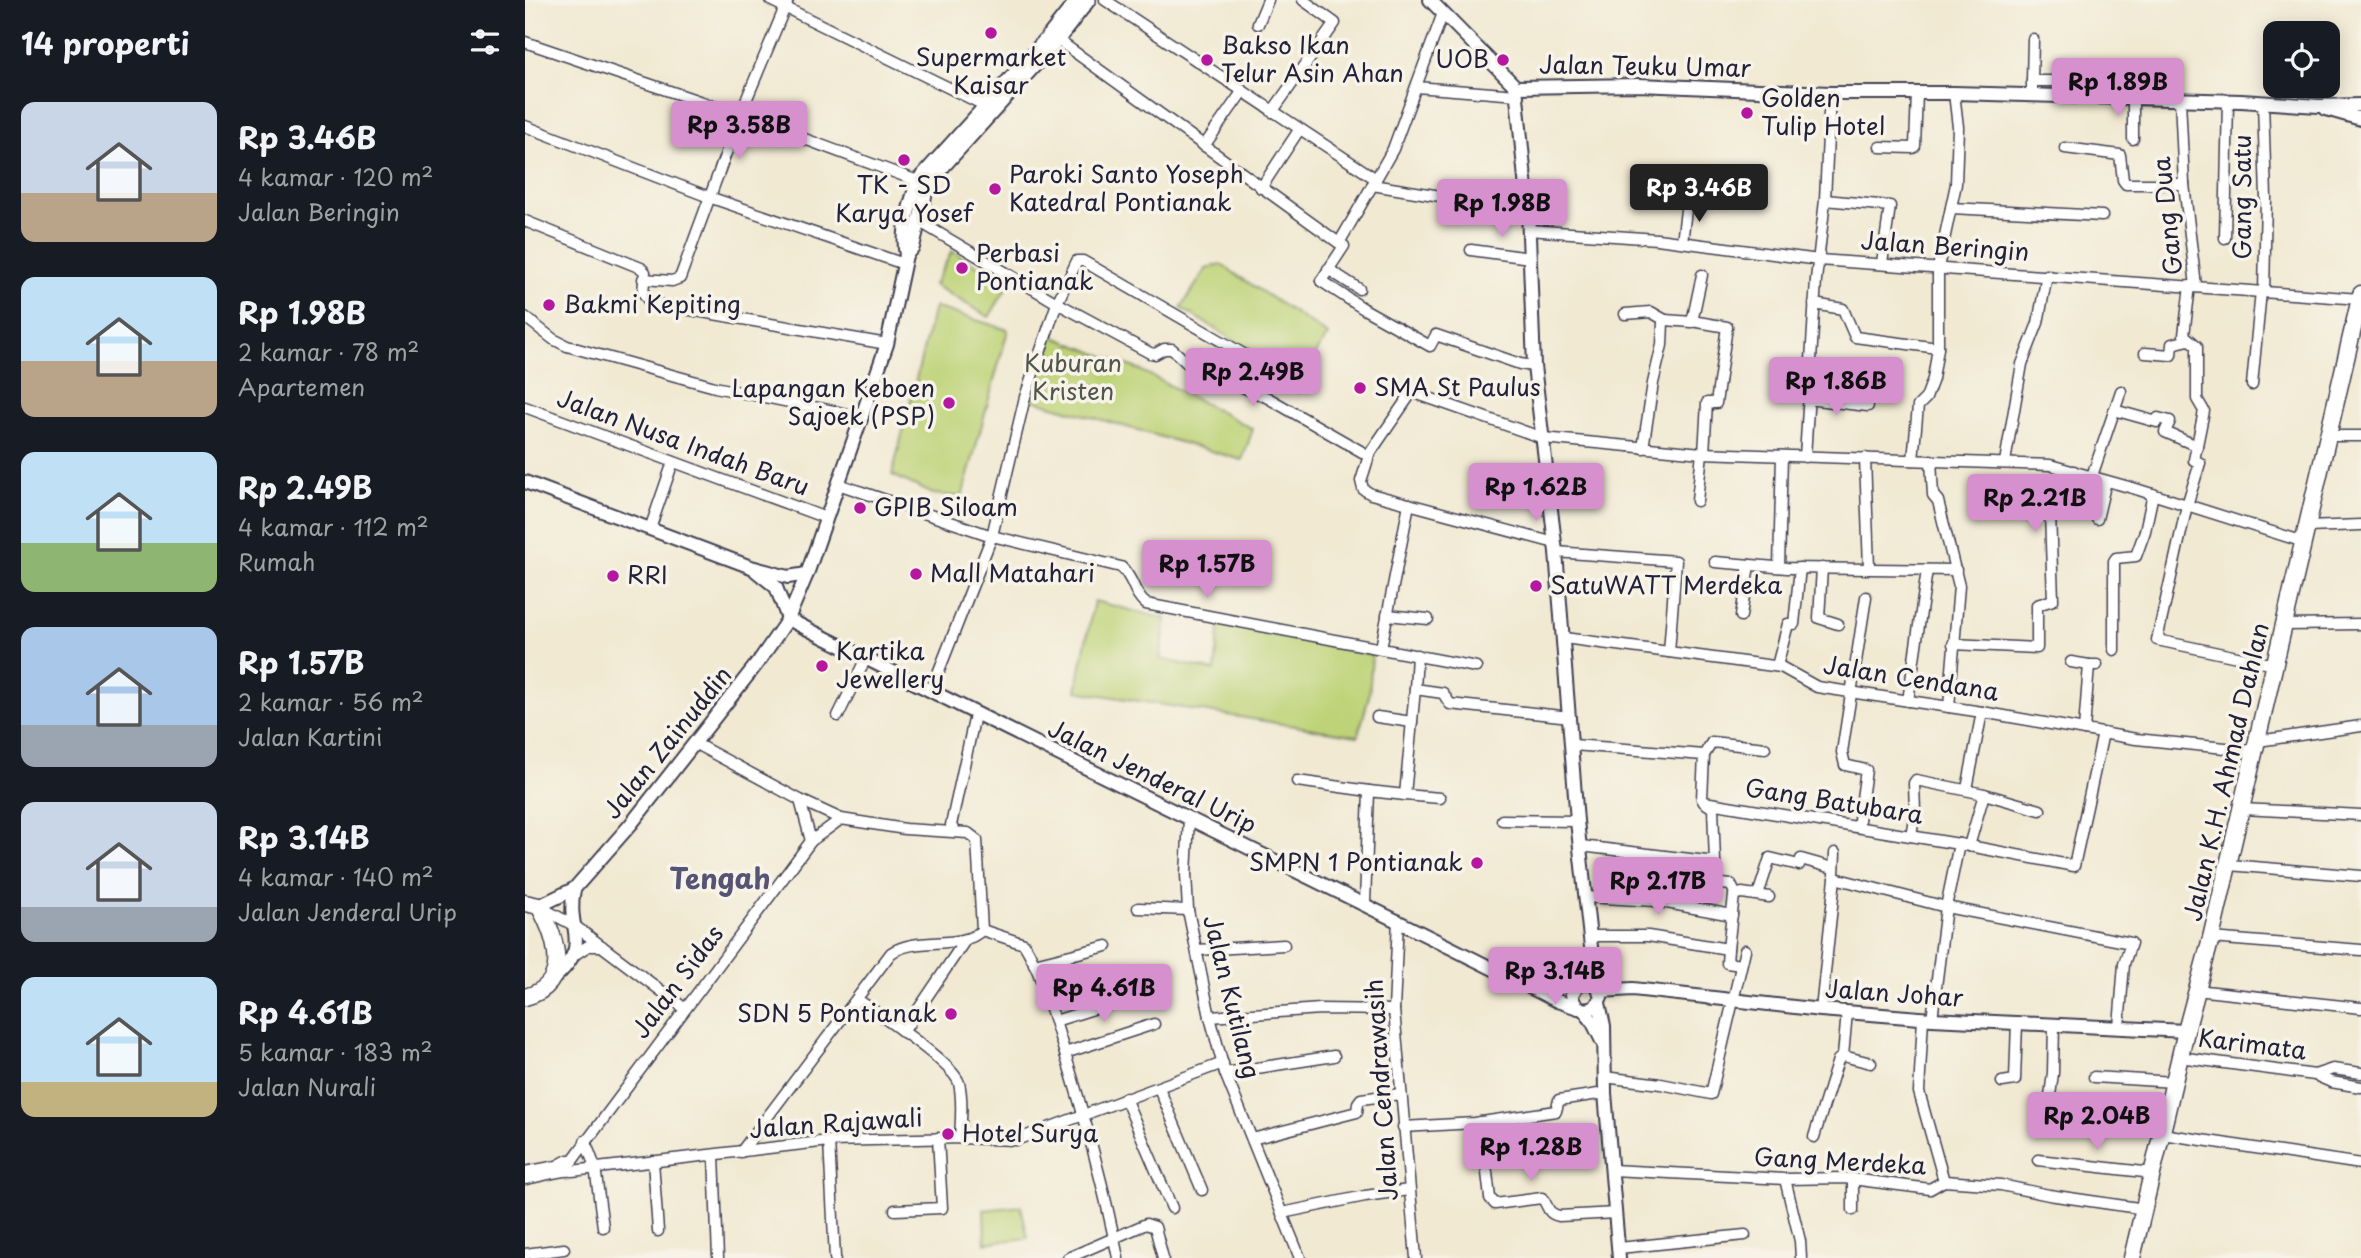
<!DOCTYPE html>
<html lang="id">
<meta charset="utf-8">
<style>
:root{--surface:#171b24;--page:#20242c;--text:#f1f3f6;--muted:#9ea1a6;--accent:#d690ce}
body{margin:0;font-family:"Playpen Sans",sans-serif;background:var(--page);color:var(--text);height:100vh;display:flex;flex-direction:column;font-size:26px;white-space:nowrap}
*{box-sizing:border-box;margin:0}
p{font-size:23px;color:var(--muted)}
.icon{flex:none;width:38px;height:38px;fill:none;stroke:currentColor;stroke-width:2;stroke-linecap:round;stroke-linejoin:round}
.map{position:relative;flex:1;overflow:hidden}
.side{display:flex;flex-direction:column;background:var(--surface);width:525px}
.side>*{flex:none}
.fabs{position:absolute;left:1738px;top:21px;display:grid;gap:14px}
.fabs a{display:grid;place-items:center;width:77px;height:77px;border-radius:14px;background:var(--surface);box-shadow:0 4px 18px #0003;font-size:35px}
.price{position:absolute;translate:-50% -60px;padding:0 16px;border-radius:7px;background:var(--accent);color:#111;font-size:23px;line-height:46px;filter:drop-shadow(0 2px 4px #0008)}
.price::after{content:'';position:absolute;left:50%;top:42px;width:21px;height:16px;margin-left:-10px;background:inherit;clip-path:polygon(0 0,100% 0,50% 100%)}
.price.on{background:#222;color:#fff}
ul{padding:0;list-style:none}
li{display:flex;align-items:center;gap:21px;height:175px;padding:0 21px}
li span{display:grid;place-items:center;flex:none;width:196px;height:140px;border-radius:14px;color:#555}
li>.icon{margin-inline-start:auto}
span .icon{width:84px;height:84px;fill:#fffc;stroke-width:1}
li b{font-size:30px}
h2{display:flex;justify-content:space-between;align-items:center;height:84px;padding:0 21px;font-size:30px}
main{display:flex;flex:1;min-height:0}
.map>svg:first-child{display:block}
.green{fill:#bed377;stroke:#707a59;stroke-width:2}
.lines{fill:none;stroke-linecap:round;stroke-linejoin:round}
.minor-casing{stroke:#414052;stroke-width:13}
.tertiary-casing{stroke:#414052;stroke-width:16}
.primary-casing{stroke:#414052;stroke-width:19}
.trunk-casing{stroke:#414052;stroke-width:19}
.minor{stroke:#fff;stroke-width:10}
.tertiary{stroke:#fff;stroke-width:12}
.primary{stroke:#fff;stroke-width:16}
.trunk{stroke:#fff;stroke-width:16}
.poi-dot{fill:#b5179e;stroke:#f7f3e8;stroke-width:2.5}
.labels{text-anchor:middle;stroke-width:7;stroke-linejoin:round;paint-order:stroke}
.poi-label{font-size:24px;fill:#22223b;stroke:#f7f3e8;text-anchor:start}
.street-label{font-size:24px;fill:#22223b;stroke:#f7f3e8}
.park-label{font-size:24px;fill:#51574d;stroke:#f7f3e8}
.quarter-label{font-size:28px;font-weight:bold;fill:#565474;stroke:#f7f3e8}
</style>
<main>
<section class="side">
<h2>14 properti<svg class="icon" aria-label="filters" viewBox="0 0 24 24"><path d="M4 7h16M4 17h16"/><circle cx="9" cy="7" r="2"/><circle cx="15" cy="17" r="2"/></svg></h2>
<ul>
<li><span style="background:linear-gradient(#c9d6e8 65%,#b9a48a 0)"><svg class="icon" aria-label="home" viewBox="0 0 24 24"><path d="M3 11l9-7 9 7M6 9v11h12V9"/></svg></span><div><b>Rp 3.46B</b><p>4 kamar · 120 m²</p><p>Jalan Beringin</p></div></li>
<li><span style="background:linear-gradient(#bfe0f5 60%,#b9a48a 0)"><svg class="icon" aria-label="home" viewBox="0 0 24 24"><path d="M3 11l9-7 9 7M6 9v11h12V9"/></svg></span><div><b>Rp 1.98B</b><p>2 kamar · 78 m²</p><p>Apartemen</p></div></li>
<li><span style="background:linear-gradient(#bfe0f5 65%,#8fb573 0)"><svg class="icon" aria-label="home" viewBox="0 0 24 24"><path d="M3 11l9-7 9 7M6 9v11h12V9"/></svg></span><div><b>Rp 2.49B</b><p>4 kamar · 112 m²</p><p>Rumah</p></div></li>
<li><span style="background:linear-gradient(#a9c7e8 70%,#9aa5b1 0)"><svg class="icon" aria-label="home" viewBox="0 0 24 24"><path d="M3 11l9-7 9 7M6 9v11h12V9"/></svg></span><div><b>Rp 1.57B</b><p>2 kamar · 56 m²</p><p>Jalan Kartini</p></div></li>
<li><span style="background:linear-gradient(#c9d6e8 75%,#9aa5b1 0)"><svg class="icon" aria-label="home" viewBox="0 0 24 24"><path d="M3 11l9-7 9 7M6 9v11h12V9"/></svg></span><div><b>Rp 3.14B</b><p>4 kamar · 140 m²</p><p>Jalan Jenderal Urip</p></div></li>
<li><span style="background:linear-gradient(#bfe0f5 75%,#c2b280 0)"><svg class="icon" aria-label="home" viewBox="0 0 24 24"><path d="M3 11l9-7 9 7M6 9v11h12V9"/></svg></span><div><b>Rp 4.61B</b><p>5 kamar · 183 m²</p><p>Jalan Nurali</p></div></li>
</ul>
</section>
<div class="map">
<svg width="1836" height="1258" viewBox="0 0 1836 1258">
<rect width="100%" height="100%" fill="#f7f3e8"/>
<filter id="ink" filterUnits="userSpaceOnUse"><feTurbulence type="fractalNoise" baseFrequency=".0143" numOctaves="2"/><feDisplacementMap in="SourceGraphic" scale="14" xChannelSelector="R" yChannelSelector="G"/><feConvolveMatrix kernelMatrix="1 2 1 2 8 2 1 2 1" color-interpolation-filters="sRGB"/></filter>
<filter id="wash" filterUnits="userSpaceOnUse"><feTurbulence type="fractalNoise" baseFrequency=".00686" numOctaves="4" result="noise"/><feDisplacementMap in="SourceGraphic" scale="28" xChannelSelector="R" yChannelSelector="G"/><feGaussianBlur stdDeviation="1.57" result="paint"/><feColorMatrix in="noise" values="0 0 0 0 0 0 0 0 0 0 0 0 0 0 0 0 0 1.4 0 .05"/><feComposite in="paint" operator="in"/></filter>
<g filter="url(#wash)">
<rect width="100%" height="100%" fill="#f1e9d2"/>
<g class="green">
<polygon points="427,251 484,284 464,317 409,285"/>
<polygon points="695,264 803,335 772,379 656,308 681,269"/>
<polygon points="409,307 483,330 437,497 408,494 367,475"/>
<polygon points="524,335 615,370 728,429 717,460 504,399"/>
<polygon points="569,601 641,619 635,659 690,671 695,624 847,655 844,696 833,736 551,691"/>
<polygon points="496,1206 503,1238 460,1243 459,1210"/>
</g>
</g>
<g filter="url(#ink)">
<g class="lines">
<defs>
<g id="minor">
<polyline points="245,0 465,108"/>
<polyline points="580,0 851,179 868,149 918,13"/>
<polyline points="733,24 743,0"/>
<polyline points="533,40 814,243 851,179"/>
<polyline points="0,42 215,115 398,183"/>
<polyline points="1507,81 1508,39"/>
<polyline points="891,87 992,95"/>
<polyline points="1507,95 1507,81 1545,81 1545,96"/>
<polyline points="1655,99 1659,184 1671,286"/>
<polyline points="1738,102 1741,198 1739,292"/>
<polyline points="747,112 810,23 778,0"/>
<polyline points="0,126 184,197 379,264"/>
<polyline points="1608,139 1608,98"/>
<polyline points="679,146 717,92"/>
<polyline points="1355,147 1388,148 1390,146 1392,93"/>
<polyline points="1540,148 1595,155 1598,180 1601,184 1659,184"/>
<polyline points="847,185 1003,210"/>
<polyline points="736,188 774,130"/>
<polyline points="1300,200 1365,206 1357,263"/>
<polyline points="1426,208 1577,216"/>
<polyline points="0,221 116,268 120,272 118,292 125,303 362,344"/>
<polyline points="395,222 532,303 500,397 467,536 406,691"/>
<polyline points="1003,230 1132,239 1294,260 1835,299"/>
<polyline points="1700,238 1703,101"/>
<polyline points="1157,242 1162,202"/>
<polyline points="819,246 796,281 839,309 905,346 911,335 995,364 1009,366"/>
<polyline points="946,250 1005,258"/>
<polyline points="803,269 834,289"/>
<polyline points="118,279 147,281 155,278 215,115 263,0"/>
<polyline points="1665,286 1659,335 1672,346 1672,399 1679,411 1669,460 1675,463 1662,505 1632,640 1750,665"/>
<polyline points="1289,304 1318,309 1330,337 1413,348"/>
<polyline points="1100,314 1126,312 1140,320"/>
<polyline points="0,317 28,339 42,346 190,387 338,417"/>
<polyline points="1167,321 1202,327 1191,403 1182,403 1179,453"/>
<polyline points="1620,353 1646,355 1647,344 1664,340"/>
<polyline points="772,385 558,261 552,261 532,303 625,353 630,354 639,349 647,349 662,363 743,398 839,453 843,456 843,459 836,481 838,489 846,494 1030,543"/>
<polyline points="1727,385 1736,291"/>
<polyline points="1282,399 1343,406"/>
<polyline points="0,407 301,518"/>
<polyline points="1589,410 1632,422 1633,418 1645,421 1640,432 1672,446"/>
<polyline points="1803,436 1836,436"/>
<polyline points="1118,448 1128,383 1137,345 1138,322 1140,320 1167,322 1177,275"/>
<polyline points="843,456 887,392 1018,438 1177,453 1525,465 1611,489 1779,542"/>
<polyline points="1280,457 1291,280 1300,200 1305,93"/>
<polyline points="1340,458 1344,568"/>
<polyline points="1388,460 1393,406 1401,398 1408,379 1413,348 1413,268 1431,184 1433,127 1429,93"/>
<polyline points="1406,460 1408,495 1413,501 1434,586 1424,707"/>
<polyline points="1480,462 1497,364 1513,323 1522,275"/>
<polyline points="1567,476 1596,391"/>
<path d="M313,484l154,52 129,31c13,11 12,27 25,37l330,63"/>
<polyline points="1172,501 1177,453"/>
<polyline points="1572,519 1581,481"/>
<polyline points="1782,527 1836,525"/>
<polyline points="125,529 148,462"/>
<polyline points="1031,552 1151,561 1144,652"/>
<polyline points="1190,562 1262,568 1431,570"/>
<polyline points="1254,567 1257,456"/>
<polyline points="1297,568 1294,618 1313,624"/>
<polyline points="862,615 903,619"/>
<polyline points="1216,616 1224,565"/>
<polyline points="1760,625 1836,624"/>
<polyline points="1039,638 1256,667 1292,687 1457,712 1611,739 1730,751"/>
<polyline points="1428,644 1512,648 1512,605 1528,600 1525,513 1527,510 1540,509 1549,471"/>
<polyline points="856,648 884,504"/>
<polyline points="1589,650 1589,561 1591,558 1611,556 1620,531 1628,494"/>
<polyline points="892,655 890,689 918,693 925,704 1045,717"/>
<polyline points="1546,662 1564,665"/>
<polyline points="1252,666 1263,624 1269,624 1275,568"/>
<polyline points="1383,701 1402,570"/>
<polyline points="313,716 341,658"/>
<polyline points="852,717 887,722"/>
<polyline points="1559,730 1564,665 1572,665"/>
<polyline points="1733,741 1836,726"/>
<path d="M171,744l104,56 41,19 64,10 63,4 9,7 5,90 42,14c16,25 29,71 38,100 22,70 42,142 56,214"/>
<polyline points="1048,745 1179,755 1177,799 1179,802 1434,844 1421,907 1407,1019"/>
<polyline points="1179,755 1187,742 1240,748"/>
<polyline points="772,781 844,791"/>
<polyline points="1442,789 1457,712"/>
<polyline points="880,795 915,798"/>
<polyline points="275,800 286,841"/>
<polyline points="1179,802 1188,808 1190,862 1187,883 1206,885 1210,893"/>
<polyline points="1717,809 1836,815"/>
<polyline points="664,819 661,874 663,910 685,1017 700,1073 775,1258"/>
<polyline points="977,820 1052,821"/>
<polyline points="1333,827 1341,770 1320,765 1317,752 1341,597"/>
<polyline points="429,831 426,825 450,715"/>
<polyline points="1386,836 1390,812 1389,783 1391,780 1459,794"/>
<polyline points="1434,844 1549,866 1578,733"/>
<polyline points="1056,846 1190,862"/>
<polyline points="1444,846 1459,794 1515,810"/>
<polyline points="1704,865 1836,876"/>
<polyline points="1309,874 1310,853"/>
<polyline points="1233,895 1245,858 1274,865 1276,859 1308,868"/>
<polyline points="1061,897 1131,901 1207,915"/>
<polyline points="840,903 844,791 880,795 890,689"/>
<polyline points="17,908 50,926 159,1008"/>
<polyline points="613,908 663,910"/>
<polyline points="873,920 869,1010 891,1258"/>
<polyline points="1065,936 1123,936 1203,949 1209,895 1217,893 1244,897"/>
<polyline points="1686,938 1836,950"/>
<polyline points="1203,949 1202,963 1216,965"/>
<polyline points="672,950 759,945"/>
<polyline points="49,955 63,946 77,946"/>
<polyline points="509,964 582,946"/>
<polyline points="1671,990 1836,1008"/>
<path d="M332,999c20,14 96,64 102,84 4,17 2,37 1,55"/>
<polyline points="1296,1010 1310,878 1421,907 1606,943 1599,964 1594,1027"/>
<polyline points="1322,1012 1318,1056 1346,1063"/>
<polyline points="685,1017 795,1009 869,1010"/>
<polyline points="1398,1018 1394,1092 1419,1181"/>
<polyline points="530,1021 613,995"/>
<polyline points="378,1032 441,939"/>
<polyline points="540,1053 629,1024"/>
<polyline points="1654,1057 1790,1075 1808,1069 1836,1073"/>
<polyline points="700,1073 809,1056"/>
<polyline points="1790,1075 1806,1082 1836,1087"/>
<polyline points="1079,1077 1136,1084 1186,1094 1220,950"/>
<polyline points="1569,1077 1649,1082"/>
<polyline points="1477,1082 1490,1080 1492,1022"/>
<polyline points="634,1088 677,1190"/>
<polyline points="600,1098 647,1208"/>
<polyline points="1523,1111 1528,1073 1529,1024"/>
<path d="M956,1122l9,76 5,6 47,-6c7,8 4,15 17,18l57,-3"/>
<polyline points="878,1127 950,1123 1031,1111 1034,1100 1080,1093"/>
<polyline points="1637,1134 1836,1164"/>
<polyline points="1289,1137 1313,1060 1318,1056"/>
<polyline points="727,1139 832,1112 833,1103 836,1099 875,1094"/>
<polyline points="60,1141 70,1167 78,1227"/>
<polyline points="304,1141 310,1258"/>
<path d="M216,1152l150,-199c27,-18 70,-2 91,-23"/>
<polyline points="189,1155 193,1258"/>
<polyline points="1513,1160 1628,1173"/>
<polyline points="128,1161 133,1231"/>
<polyline points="41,1169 286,841 316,819"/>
<polyline points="1087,1170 1260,1179 1319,1178 1405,1189 1419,1181 1476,1185 1524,1195 1620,1209"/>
<polyline points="0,1172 32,1166 43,1160"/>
<path d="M0,1179c13,-2 37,-10 47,-8l257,-30 131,-3 56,2 207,-77"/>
<polyline points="1260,1179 1275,1241 1276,1258"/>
<polyline points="1328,1179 1328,1210"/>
<polyline points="370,1210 417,1208 413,1138"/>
<polyline points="757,1213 840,1196 884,1190"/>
<polyline points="1094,1248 1220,1235"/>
<polyline points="0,1254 39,1249"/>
<polyline points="543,1258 621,1224 630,1227 638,1258"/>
</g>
<g id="tertiary">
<polyline points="905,0 991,87"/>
<polyline points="991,87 1003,210 1009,366 1031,552 1052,821 1067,956 1073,987"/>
<polyline points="991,87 1114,85 1305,93 1429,93 1716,101 1794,106 1836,105"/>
<polyline points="1801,109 1836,119"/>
<path d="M381,255c-5,-23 4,-52 12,-75l132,-146 27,-34"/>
<polyline points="0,482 226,567 263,577 282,574"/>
<polyline points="231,571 251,587 263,619"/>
<path d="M263,619c255,130 514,253 769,382l21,7"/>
<polyline points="14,906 49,889 106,824 234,661 263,619 282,574 362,344 381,255 388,247 401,192 411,175 533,40 564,0"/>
<path d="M27,980c43,-37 13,-47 22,-91"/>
<path d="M1055,983l10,-1 8,5 3,10 -6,10c-12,6 -22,1 -23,-13l16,-24 4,-14"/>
<polyline points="1075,991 1108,989 1296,1010 1407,1019 1661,1031"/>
<polyline points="1074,1003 1079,1026 1080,1093 1094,1258"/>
<polyline points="1059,1010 1067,1021 1077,1041"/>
</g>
<polyline id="primary" points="1607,1258 1661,1031 1686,938 1836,294"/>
<path id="trunk" d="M0,903l14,3c17,31 34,79 -14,91"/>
</defs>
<use href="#minor" class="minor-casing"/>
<use href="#tertiary" class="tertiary-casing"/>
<use href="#primary" class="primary-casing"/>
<use href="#trunk" class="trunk-casing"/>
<use href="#minor" class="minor"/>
<use href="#tertiary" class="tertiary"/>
<use href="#primary" class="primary"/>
<use href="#trunk" class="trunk"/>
</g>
</g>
<g class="poi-dot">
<circle cx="466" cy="33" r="7"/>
<circle cx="682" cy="60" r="7"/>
<circle cx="978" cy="60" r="7"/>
<circle cx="1222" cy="113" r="7"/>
<circle cx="379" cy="160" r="7"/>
<circle cx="470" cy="189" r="7"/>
<circle cx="437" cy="268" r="7"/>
<circle cx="24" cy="305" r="7"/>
<circle cx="835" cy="388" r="7"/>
<circle cx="424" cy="403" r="7"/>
<circle cx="335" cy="508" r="7"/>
<circle cx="391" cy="574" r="7"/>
<circle cx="88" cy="576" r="7"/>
<circle cx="1011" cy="586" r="7"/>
<circle cx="297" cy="666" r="7"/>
<circle cx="952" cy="863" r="7"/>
<circle cx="426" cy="1014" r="7"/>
<circle cx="423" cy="1134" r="7"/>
</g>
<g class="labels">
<g class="poi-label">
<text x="696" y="54">Bakso Ikan<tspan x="696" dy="28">Telur Asin Ahan</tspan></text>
<text x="466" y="66" text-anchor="middle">Supermarket<tspan x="466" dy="28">Kaisar</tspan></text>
<text x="964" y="68" text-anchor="end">UOB</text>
<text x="1236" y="107">Golden<tspan x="1236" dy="28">Tulip Hotel</tspan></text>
<text x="484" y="183">Paroki Santo Yoseph<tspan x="484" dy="28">Katedral Pontianak</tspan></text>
<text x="379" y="194" text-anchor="middle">TK - SD<tspan x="379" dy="28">Karya Yosef</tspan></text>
<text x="451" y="262">Perbasi<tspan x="451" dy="28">Pontianak</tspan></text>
<text x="38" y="313">Bakmi Kepiting</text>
<text x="849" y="396">SMA St Paulus</text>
<text x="410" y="397" text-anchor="end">Lapangan Keboen<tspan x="410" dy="28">Sajoek (PSP)</tspan></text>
<text x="349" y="516">GPIB Siloam</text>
<text x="405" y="582">Mall Matahari</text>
<text x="102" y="584">RRI</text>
<text x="1025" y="594">SatuWATT Merdeka</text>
<text x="311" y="660">Kartika<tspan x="311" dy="28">Jewellery</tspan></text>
<text x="938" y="871" text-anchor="end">SMPN 1 Pontianak</text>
<text x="412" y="1022" text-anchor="end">SDN 5 Pontianak</text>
<text x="437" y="1142">Hotel Surya</text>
</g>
<g class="street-label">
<text transform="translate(1120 67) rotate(1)" y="8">Jalan Teuku Umar</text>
<text transform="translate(1718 197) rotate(-90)" y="8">Gang Satu</text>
<text transform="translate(1643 216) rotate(-96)" y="8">Gang Dua</text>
<text transform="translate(1420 247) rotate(4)" y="8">Jalan Beringin</text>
<text transform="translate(158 443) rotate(20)" y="8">Jalan Nusa Indah Baru</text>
<text transform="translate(1386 679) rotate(9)" y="8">Jalan Cendana</text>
<text transform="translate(143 743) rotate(-51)" y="8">Jalan Zainuddin</text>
<text transform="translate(1702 772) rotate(-77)" y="8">Jalan K.H. Ahmad Dahlan</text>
<text transform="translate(627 777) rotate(26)" y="8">Jalan Jenderal Urip</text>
<text transform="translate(1309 802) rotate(9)" y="8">Gang Batubara</text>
<text transform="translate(153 982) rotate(-53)" y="8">Jalan Sidas</text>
<text transform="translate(1369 994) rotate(4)" y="8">Jalan Johar</text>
<text transform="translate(706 997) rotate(76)" y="8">Jalan Kutilang</text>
<text transform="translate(1727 1045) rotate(7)" y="8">Karimata</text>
<text transform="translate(857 1090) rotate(-94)" y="8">Jalan Cendrawasih</text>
<text transform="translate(311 1124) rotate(-4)" y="8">Jalan Rajawali</text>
<text transform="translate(1315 1162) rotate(3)" y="8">Gang Merdeka</text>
</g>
<g class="park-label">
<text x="548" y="372">Kuburan<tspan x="548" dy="28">Kristen</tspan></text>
</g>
<g class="quarter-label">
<text x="195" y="889">Tengah</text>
</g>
</g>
</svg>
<div class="fabs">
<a><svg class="icon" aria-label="locate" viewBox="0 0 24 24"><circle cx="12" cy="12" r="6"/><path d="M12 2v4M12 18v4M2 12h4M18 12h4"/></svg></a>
</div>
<b class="price" style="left:1593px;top:118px">Rp 1.89B</b>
<b class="price" style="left:214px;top:161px">Rp 3.58B</b>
<b class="price on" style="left:1174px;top:224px">Rp 3.46B</b>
<b class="price" style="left:977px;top:239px">Rp 1.98B</b>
<b class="price" style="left:728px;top:408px">Rp 2.49B</b>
<b class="price" style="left:1311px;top:417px">Rp 1.86B</b>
<b class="price" style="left:1011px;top:523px">Rp 1.62B</b>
<b class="price" style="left:1510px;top:534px">Rp 2.21B</b>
<b class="price" style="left:682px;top:600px">Rp 1.57B</b>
<b class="price" style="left:1133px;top:917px">Rp 2.17B</b>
<b class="price" style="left:1030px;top:1007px">Rp 3.14B</b>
<b class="price" style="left:579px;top:1024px">Rp 4.61B</b>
<b class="price" style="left:1572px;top:1152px">Rp 2.04B</b>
<b class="price" style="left:1006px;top:1183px">Rp 1.28B</b>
</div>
</main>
